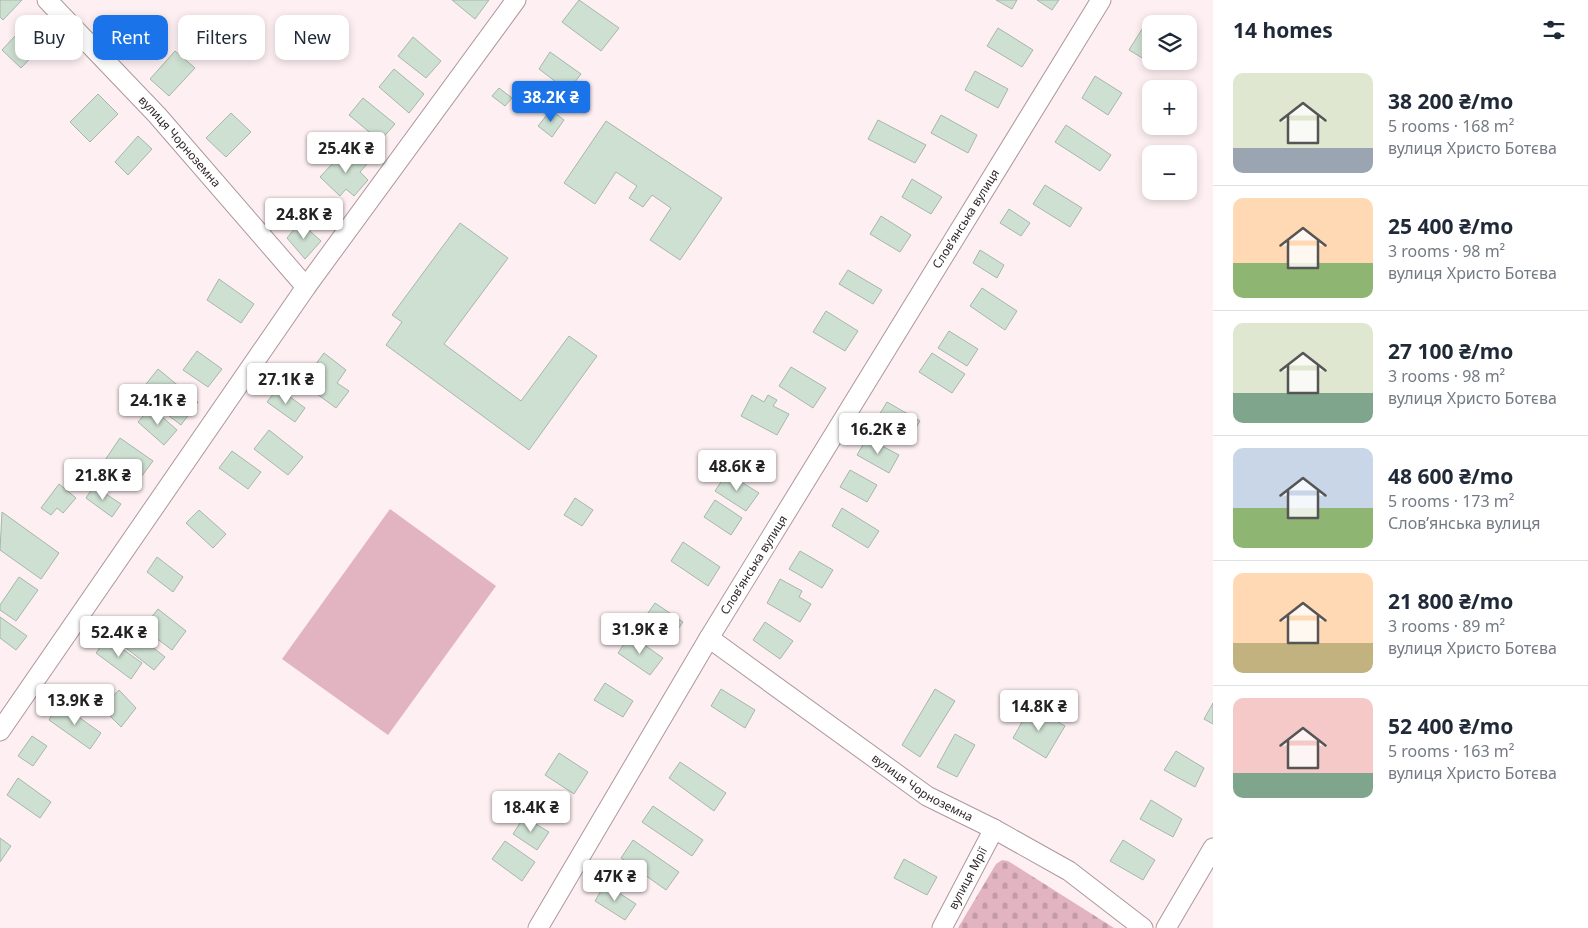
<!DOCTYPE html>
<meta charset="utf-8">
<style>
:root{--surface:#fff;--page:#f6f6f7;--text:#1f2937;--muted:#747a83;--line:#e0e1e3;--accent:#1a73e8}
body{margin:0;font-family:"Noto Sans",sans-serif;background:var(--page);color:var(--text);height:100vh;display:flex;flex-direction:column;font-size:19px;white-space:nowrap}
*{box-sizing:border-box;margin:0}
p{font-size:16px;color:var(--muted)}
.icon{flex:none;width:28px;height:28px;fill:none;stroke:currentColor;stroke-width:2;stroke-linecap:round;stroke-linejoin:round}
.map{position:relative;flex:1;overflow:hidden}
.sheet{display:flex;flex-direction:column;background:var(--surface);width:375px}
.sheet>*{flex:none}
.guide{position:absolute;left:15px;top:15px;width:475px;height:45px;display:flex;gap:10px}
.fabs{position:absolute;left:1142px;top:15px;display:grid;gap:10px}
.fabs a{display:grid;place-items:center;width:55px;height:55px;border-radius:10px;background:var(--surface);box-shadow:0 2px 8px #0003;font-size:25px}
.price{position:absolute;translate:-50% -42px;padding:0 11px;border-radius:5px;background:#fff;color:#222;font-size:16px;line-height:32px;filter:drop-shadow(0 1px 2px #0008)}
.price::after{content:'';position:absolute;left:50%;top:30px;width:15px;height:11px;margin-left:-8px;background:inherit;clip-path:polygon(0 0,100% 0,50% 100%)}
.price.on{background:var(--accent);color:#fff}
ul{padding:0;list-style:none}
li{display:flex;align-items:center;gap:15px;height:125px;padding:0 20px}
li+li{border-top:1px solid var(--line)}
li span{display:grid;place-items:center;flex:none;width:140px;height:100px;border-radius:10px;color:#555}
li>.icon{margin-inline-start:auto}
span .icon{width:60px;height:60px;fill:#fffc;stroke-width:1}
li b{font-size:21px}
h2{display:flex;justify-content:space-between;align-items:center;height:60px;padding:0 20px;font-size:21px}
.tag{padding:0 18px;border-radius:10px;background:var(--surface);box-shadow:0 2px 8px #0003;font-size:18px;line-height:45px}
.tag.on{background:var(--accent);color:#fff}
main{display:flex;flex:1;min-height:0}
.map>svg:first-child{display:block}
.cemetery{fill:url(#cemetery-stones)}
.pitch{fill:#e2b4c1}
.building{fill:#cee0d2;stroke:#a6b7aa}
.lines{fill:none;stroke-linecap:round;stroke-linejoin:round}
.street-casing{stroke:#ad979d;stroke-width:21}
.street{stroke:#fff;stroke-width:19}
.labels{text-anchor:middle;stroke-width:5;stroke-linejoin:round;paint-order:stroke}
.street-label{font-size:12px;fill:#30282a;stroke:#fff}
</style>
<main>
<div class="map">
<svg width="1213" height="928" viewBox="0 0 1213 928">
<defs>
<pattern id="cemetery-stones" width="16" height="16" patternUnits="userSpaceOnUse" patternTransform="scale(1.25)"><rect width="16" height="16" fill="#e2b4c1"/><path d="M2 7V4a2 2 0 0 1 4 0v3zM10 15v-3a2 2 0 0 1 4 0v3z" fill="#c29ba6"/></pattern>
</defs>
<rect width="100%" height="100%" fill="#fdeff2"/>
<polygon class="cemetery" points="1002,860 1008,861 1114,928 958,928 996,864"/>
<polygon class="pitch" points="390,509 496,586 388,735 282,659"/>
<g class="building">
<polygon points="0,0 22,0 3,20 0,17"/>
<polygon points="452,0 489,0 475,19"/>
<polygon points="579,0 619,28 601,51 562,22"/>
<polygon points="996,0 1017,0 1012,9"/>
<polygon points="1037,0 1059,0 1052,10"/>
<polygon points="1149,18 1158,24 1151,24 1151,59 1149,62 1129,50"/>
<polygon points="30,20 50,38 21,68 2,50"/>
<polygon points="998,28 1033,50 1022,67 987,46"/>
<polygon points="413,37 441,61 426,78 398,56"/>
<polygon points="175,51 195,68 169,96 150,79"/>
<polygon points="550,52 581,74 568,91 539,69"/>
<polygon points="394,69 424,94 409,113 379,87"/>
<polygon points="975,71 1008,89 998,108 965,90"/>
<polygon points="1095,76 1122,93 1108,115 1082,98"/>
<polygon points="499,88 512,98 505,106 492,96"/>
<polygon points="98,94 118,114 90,142 70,122"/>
<polygon points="363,98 395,124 380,141 349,115"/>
<polygon points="551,110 564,120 552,137 538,126"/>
<polygon points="231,113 251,132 226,157 206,138"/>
<polygon points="941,115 977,135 968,153 931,133"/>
<polygon points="878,120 926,145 915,163 868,139"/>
<polygon points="606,121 722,198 680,260 650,240 671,208 652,195 643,207 629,198 637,186 616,172 595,204 564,183"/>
<polygon points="1066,125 1111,155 1100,171 1055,142"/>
<polygon points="138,136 152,149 128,175 115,162"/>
<polygon points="347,148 367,164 360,172 368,180 354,196 346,189 340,196 320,177"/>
<polygon points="912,179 942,197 931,214 902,197"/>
<polygon points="1045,185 1082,208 1070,227 1033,204"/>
<polygon points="1009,209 1030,223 1021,236 1000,223"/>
<polygon points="881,216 911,235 900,252 870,234"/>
<polygon points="300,222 321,241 305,259 287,238"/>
<polygon points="460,223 508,258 444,344 521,401 569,336 597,356 529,450 386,345 402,322 392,315"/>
<polygon points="980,250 1004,265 997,278 973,263"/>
<polygon points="848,270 882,290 873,304 839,284"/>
<polygon points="219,279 254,304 241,323 207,300"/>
<polygon points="982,288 1017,311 1005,330 970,306"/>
<polygon points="826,311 858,331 845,351 813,332"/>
<polygon points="949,331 978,349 967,366 938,348"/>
<polygon points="197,351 222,369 208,387 183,370"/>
<polygon points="324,353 346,370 337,383 349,391 336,408 302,383"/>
<polygon points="932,353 965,374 952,393 919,372"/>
<polygon points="791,367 826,388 813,408 779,386"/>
<polygon points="158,369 198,402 181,425 139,393"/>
<polygon points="278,388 305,408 295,422 267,402"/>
<polygon points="752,395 764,402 768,395 777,400 773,406 789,414 777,435 741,416"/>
<polygon points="887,402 920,421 909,439 876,420"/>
<polygon points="151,407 177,430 164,445 138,422"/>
<polygon points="269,430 303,457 288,475 254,449"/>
<polygon points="120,438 153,461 135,485 103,463"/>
<polygon points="867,438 899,455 889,473 857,455"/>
<polygon points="232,451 261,472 248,489 219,468"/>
<polygon points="850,470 877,485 867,502 840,487"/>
<polygon points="727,473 759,493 746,511 715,491"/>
<polygon points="59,484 76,498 63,513 57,508 51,515 41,508"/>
<polygon points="94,486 121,504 112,517 86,498"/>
<polygon points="575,498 593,510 582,526 564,515"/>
<polygon points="715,500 742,518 731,535 704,517"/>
<polygon points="842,508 879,531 868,548 832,526"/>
<polygon points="199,510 226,534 213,548 186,523"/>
<polygon points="2,512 59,553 41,579 0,550"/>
<polygon points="683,542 720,567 708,586 671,561"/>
<polygon points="800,551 833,570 822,588 789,569"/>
<polygon points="157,557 183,577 173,592 147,572"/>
<polygon points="19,577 38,590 16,621 0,610 0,605"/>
<polygon points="780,579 802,591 799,597 811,604 800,622 767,603"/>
<polygon points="655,603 683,622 671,639 643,620"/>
<polygon points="158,609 186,631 172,650 143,628"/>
<polygon points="0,617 27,636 16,650 0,638"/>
<polygon points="765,622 793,641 780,659 753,640"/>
<polygon points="137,635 165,657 154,670 126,648"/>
<polygon points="630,635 663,658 650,675 618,653"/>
<polygon points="107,638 142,663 131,679 96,653"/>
<polygon points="605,683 633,701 623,717 594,700"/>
<polygon points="721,689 755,710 745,728 711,706"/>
<polygon points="935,689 955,701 920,757 902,745"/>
<polygon points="119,690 136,708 121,727 102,708"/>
<polygon points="59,703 101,733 90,749 49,720"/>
<polygon points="1213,703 1213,724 1204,719"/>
<polygon points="1031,706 1065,726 1046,758 1013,738"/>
<polygon points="955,734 975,745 957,777 937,767"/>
<polygon points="32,736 47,746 33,766 18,756"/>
<polygon points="1176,751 1204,768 1195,787 1164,770"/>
<polygon points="559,753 588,772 574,794 545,775"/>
<polygon points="680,762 726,793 714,811 669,778"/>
<polygon points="18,778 51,802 40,818 7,795"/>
<polygon points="1151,800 1182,819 1173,837 1140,819"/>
<polygon points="653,806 703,840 692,856 642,822"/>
<polygon points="524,817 549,832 537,850 513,834"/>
<polygon points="0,838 11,846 0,862"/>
<polygon points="633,840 679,872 666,890 621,858"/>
<polygon points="1123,840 1155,860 1143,880 1110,861"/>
<polygon points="505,841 535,862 522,881 492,859"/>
<polygon points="904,859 937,877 927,895 894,878"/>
<polygon points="605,884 636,904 625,920 595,901"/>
</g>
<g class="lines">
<defs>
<g id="street">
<path id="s1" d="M47,0l110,115 149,172"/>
<path id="s2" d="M709,638l218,158 67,33 75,42 74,57"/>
<polyline points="0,731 306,287 516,0"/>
<polyline points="538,928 709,638 1101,0"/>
<path id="s3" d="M942,928l52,-99"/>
<polyline points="1166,928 1213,848"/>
</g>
</defs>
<use href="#street" class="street-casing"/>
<use href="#street" class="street"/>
</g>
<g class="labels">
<g class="street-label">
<text dy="4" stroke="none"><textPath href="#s1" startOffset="194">вулиця Чорноземна</textPath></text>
<text transform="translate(966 219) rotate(-58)" y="4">Словʼянська вулиця</text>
<text transform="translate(754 565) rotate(-58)" y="4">Словʼянська вулиця</text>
<text dy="4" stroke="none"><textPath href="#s2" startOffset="261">вулиця Чорноземна</textPath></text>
<text dy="4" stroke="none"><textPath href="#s3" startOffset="56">вулиця Мрії</textPath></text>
</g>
</g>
</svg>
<div class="fabs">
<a><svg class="icon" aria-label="layers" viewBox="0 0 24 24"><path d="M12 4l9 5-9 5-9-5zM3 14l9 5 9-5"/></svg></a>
<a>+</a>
<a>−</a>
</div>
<b class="price on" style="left:551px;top:123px">38.2K ₴</b>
<b class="price" style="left:346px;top:174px">25.4K ₴</b>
<b class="price" style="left:304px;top:240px">24.8K ₴</b>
<b class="price" style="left:286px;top:405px">27.1K ₴</b>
<b class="price" style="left:158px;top:426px">24.1K ₴</b>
<b class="price" style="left:878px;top:455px">16.2K ₴</b>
<b class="price" style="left:737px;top:492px">48.6K ₴</b>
<b class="price" style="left:103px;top:501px">21.8K ₴</b>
<b class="price" style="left:640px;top:655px">31.9K ₴</b>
<b class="price" style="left:119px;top:658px">52.4K ₴</b>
<b class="price" style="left:75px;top:726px">13.9K ₴</b>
<b class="price" style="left:1039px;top:732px">14.8K ₴</b>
<b class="price" style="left:531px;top:833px">18.4K ₴</b>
<b class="price" style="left:615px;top:902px">47K ₴</b>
<div class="guide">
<a class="tag">Buy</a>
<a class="tag on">Rent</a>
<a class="tag">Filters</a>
<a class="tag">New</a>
</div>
</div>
<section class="sheet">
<h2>14 homes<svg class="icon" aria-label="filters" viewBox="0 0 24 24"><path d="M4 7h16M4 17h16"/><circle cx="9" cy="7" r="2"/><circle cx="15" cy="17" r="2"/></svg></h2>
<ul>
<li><span style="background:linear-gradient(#dfe7d0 75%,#9aa5b1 0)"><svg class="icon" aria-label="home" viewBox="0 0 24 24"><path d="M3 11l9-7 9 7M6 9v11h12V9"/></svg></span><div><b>38 200 ₴/mo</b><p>5 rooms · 168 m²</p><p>вулиця Христо Ботєва</p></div></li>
<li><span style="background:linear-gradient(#ffd9b3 65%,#8fb573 0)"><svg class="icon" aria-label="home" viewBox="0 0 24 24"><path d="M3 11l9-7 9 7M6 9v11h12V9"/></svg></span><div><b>25 400 ₴/mo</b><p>3 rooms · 98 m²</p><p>вулиця Христо Ботєва</p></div></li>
<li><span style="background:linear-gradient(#dfe7d0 70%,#7fa58c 0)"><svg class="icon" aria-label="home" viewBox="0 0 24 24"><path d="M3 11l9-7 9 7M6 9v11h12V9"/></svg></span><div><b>27 100 ₴/mo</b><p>3 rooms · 98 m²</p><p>вулиця Христо Ботєва</p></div></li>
<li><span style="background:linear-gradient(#c9d6e8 60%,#8fb573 0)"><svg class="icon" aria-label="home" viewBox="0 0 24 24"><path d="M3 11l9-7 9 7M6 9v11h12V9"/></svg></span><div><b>48 600 ₴/mo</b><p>5 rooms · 173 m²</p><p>Словʼянська вулиця</p></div></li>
<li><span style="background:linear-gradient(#ffd9b3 70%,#c2b280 0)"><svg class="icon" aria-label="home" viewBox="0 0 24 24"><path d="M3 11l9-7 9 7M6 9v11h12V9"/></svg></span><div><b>21 800 ₴/mo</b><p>3 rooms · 89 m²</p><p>вулиця Христо Ботєва</p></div></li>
<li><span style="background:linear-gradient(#f6c9c9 75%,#7fa58c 0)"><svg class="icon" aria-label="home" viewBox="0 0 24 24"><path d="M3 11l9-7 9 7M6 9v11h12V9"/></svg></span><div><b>52 400 ₴/mo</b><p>5 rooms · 163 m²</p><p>вулиця Христо Ботєва</p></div></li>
</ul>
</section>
</main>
